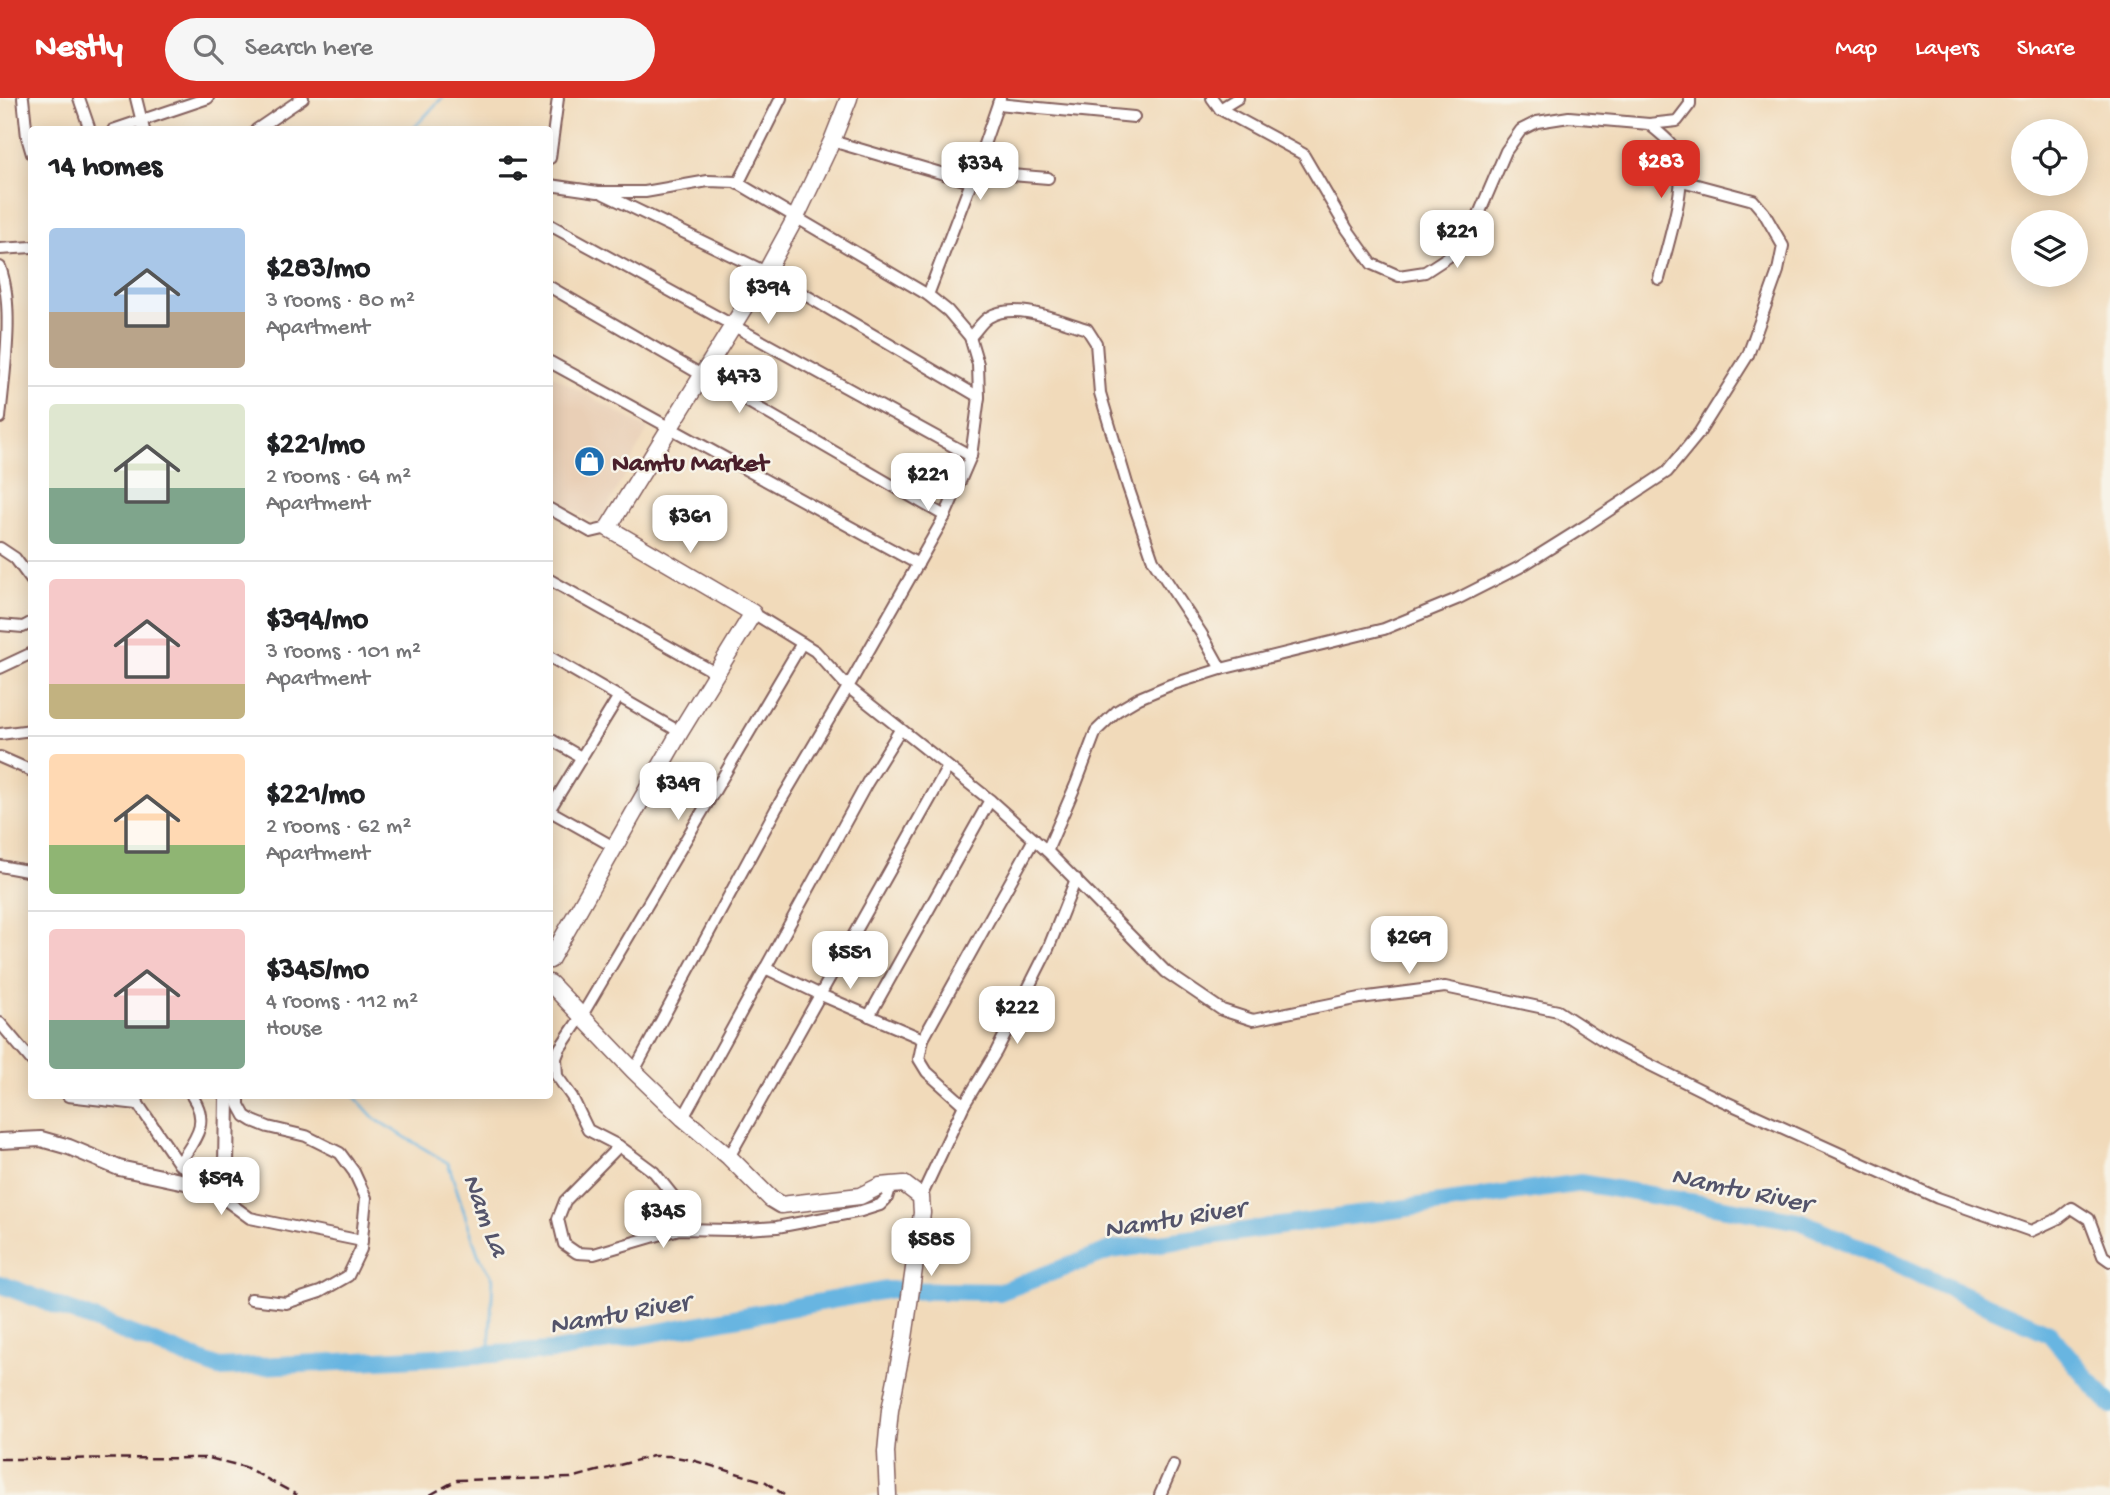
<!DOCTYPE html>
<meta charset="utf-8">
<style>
:root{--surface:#fff;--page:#f6f6f6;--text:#202124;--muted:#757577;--line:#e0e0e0;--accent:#d93025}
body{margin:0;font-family:"Gochi Hand",sans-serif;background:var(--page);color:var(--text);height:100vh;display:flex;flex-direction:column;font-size:26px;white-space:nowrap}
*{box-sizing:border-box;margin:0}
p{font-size:23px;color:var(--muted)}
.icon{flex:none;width:38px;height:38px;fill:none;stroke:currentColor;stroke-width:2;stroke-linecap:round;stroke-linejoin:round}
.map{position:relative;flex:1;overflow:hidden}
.panel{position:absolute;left:28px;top:28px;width:525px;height:973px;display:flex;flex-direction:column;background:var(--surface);border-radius:7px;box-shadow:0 4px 18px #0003}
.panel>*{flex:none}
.fabs{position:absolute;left:2011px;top:21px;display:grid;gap:14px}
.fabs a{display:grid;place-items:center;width:77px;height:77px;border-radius:50%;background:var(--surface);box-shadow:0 4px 18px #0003;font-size:35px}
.price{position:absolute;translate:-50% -60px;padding:0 16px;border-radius:14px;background:#fff;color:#222;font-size:23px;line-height:46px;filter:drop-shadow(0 2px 4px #0008)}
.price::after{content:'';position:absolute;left:50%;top:42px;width:21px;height:16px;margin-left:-10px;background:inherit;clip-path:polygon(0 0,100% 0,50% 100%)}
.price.current{background:var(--accent);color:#fff}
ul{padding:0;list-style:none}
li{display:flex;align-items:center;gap:21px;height:175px;padding:0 21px}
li+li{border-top:2px solid var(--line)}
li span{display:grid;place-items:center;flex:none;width:196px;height:140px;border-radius:7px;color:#555}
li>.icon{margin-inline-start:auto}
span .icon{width:84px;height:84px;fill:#fffc;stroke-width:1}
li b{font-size:30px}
h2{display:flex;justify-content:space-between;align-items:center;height:84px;padding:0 21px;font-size:30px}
header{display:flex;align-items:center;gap:42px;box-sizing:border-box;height:98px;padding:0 35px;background:var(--accent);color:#fff}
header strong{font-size:33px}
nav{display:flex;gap:38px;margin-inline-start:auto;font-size:24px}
.search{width:490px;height:63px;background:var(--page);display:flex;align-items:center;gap:18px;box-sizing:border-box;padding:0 24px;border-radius:38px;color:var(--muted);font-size:26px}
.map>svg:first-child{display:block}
.built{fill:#e9cfb6}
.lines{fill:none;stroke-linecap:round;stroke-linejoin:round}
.stream{stroke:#67b5e1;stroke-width:2.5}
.river{stroke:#67b5e1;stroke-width:18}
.minor-casing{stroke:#84605d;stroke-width:14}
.tertiary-casing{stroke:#84605d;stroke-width:18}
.secondary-casing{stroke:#84605d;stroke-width:19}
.minor{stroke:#fff;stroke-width:10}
.tertiary{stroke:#fff;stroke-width:14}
.secondary{stroke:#fff;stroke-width:16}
.rail{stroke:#4a1f2b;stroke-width:2.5;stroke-dasharray:10 5;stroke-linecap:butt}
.labels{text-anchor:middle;stroke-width:5;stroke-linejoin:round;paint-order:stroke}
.poi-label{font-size:26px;font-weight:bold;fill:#4a1f2b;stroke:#f7f3e8;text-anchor:start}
.water-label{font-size:28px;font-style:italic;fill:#54546b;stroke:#f7f3e8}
</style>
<header>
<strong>Nestly</strong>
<div class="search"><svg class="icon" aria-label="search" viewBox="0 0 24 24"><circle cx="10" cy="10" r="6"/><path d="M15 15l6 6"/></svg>Search here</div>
<nav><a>Map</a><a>Layers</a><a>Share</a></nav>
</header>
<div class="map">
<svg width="2110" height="1397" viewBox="0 0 2110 1397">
<rect width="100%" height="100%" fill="#f7f3e8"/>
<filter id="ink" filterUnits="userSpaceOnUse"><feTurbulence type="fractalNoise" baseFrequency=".0143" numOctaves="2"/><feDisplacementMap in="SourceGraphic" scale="14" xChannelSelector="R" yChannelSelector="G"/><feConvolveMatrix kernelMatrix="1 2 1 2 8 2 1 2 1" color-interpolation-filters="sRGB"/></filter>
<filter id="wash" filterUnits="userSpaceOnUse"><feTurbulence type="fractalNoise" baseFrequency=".00686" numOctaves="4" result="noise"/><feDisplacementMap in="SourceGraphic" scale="28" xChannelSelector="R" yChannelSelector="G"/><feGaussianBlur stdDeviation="1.57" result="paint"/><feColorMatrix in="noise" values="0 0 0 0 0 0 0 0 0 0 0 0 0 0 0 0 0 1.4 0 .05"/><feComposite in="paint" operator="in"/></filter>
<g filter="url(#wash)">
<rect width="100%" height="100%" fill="#f1daba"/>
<polygon class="built" points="550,276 648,331 599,426 550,399"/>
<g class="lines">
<g class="stream">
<polyline points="412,32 442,0"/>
<polyline points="354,998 375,1021 448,1065 478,1156 493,1180 489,1256"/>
</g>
<polyline class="river" points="0,1186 219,1270 555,1253 886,1192 999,1194 1111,1152 1581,1085 1800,1123 2049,1235 2110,1307"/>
</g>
</g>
<g filter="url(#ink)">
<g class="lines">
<defs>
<g id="minor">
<polyline points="23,0 27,39 32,56"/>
<polyline points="79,0 90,32"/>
<polyline points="136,0 144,32"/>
<polyline points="1212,0 1220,11 1303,56 1347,131 1372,166 1399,178 1425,174 1448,159 1467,136 1479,116 1506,53 1521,32 1537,24 1569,19 1649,26 1677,23 1690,6 1690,0"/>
<polyline points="998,6 1134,19"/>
<polyline points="1220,11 1238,0"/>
<path d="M1649,26c10,9 24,18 29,32 11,26 -12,93 -19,123"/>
<polyline points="113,32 208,0"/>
<polyline points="256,32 303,0"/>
<polyline points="832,43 971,84"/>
<polyline points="550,60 558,0"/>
<polyline points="973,74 1048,80"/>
<polyline points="738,86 781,0"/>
<polyline points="550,87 598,94 645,94 708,83 736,84 928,197 948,213 970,239 978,266 979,299 971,358 945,418 848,589 776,711 634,973"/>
<polyline points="604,96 766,174 979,299"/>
<polyline points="550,127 971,358"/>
<polyline points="0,151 32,149"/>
<path d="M0,169c15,40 4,107 0,151"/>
<polyline points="550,189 945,418"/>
<polyline points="928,197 971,84 1000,0"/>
<path d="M970,239c6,-6 12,-16 19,-20 26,-16 71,4 98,12l9,14 4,50 28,94 25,73 48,73 20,36"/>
<polyline points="550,264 918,466"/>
<polyline points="550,411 591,434 608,430"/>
<polyline points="0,450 15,460 32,483"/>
<polyline points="550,482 716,575"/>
<polyline points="753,515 815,553 848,589 990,702 1047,753 1166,874 1222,912 1253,922 1360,900 1445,889 1558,913 1612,948 1717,1000 1938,1100 2031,1133 2059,1120 2072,1110 2089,1121 2103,1158 2110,1163"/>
<polyline points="0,527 23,529 32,524"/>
<polyline points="550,559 680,634"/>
<polyline points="0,570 32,555"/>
<polyline points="0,636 32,632"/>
<polyline points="550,641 581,659"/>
<polyline points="0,659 32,673"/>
<polyline points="550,711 619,598"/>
<polyline points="550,713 614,749"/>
<polyline points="1047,753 1076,686 1096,633 1117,613 1139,600 1170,587 1221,571 1384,531 1457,501 1520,469 1587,427 1667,374 1699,335 1748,257 1778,173 1783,148 1764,115 1753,102 1682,83"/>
<polyline points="0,768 27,773 32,770"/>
<polyline points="765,870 821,897 923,941"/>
<polyline points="869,918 990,702"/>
<polyline points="0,925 32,963"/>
<polyline points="68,998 138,1006 137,998"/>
<polyline points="239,998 239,1007 245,1018 253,1023 268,1029 306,1038 340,1055 354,1074 366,1100 361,1151 348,1178 320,1194 286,1205 251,1201"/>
<polyline points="138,1006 179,1066 217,1087 224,1101 250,1120 362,1143"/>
<polyline points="964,1007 927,974 919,961 923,941 1034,741"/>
<polyline points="683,1020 867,685 900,632"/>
<polyline points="619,1048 565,1103 558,1121 564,1146 577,1155 594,1156 679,1131 732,1132 777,1129 861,1113 880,1107 887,1100 891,1087"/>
<polyline points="729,1059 948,669"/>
<path d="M179,1066c15,-24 32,-40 13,-68"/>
<polyline points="674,1099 654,1074 619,1048 588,1032 572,999 557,978 556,960 560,950 581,919 802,545"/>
<polyline points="921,1099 964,1007 996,954 1048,851 1076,781"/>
<polyline points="1160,1397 1173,1367"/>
</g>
<polyline id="tertiary" points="0,1043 41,1041 69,1049 119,1070 204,1088 217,1087 226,1069 227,998"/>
<g id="secondary">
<polyline points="550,862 680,634 753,515 608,430 766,174 796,119 832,43 849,0"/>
<polyline points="550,885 634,973 683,1020 729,1059 771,1101 781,1107 860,1098 880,1088 891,1087 904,1086 921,1099 922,1115 904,1240 890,1312 886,1354 888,1397"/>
</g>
</defs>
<use href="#minor" class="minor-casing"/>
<use href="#tertiary" class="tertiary-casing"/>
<use href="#secondary" class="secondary-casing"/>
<use href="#minor" class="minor"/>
<use href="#tertiary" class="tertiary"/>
<use href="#secondary" class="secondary"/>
<g class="rail">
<polyline points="0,1361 209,1360 245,1369 297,1397"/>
<polyline points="430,1397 457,1382 571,1380 653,1358 669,1358 692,1362 766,1384 784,1397"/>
</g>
</g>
</g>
<defs>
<symbol id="shop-disc" viewBox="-11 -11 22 22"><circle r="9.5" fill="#1f6fb2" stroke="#f7f3e8"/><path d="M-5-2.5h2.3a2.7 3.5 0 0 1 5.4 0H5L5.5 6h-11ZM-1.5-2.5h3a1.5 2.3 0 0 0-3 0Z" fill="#fff"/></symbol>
</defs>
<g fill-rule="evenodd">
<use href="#shop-disc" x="572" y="346" width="35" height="35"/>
</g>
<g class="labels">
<g class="poi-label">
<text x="612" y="372">Namtu Market</text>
</g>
<g class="water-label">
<text transform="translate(1742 1089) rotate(12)" y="10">Namtu River</text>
<text transform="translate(488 1116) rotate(69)" y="10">Nam La</text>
<text transform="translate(1174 1118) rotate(-9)" y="10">Namtu River</text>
<text transform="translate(619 1213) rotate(-10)" y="10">Namtu River</text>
</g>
</g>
</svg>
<div class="fabs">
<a><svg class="icon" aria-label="locate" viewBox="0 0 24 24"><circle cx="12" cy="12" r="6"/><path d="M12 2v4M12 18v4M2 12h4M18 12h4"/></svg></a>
<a><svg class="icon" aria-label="layers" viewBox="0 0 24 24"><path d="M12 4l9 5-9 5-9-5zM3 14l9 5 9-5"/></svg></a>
</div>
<b class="price current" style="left:1661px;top:102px">$283</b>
<b class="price" style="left:980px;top:104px">$334</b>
<b class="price" style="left:1457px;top:172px">$221</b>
<b class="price" style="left:768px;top:228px">$394</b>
<b class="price" style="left:739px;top:317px">$473</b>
<b class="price" style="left:928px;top:415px">$221</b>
<b class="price" style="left:690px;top:457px">$361</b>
<b class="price" style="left:678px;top:724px">$349</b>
<b class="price" style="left:1409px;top:878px">$269</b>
<b class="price" style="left:850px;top:893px">$551</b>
<b class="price" style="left:1017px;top:948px">$222</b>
<b class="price" style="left:221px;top:1119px">$594</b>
<b class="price" style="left:663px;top:1152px">$345</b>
<b class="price" style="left:931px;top:1180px">$585</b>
<section class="panel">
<h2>14 homes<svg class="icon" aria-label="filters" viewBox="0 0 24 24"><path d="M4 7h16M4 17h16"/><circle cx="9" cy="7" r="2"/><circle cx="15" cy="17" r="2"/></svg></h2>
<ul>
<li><span style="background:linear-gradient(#a9c7e8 60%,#b9a48a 0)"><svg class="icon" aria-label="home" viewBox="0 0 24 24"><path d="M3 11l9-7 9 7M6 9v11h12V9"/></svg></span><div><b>$283/mo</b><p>3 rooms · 80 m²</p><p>Apartment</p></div></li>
<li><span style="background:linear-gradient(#dfe7d0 60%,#7fa58c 0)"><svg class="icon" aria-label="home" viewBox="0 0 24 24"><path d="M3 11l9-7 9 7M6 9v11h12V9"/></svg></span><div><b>$221/mo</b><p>2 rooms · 64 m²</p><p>Apartment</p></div></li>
<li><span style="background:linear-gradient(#f6c9c9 75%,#c2b280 0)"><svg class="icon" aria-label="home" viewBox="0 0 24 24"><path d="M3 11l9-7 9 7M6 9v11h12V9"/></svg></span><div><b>$394/mo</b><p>3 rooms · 101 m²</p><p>Apartment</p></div></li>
<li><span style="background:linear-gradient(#ffd9b3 65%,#8fb573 0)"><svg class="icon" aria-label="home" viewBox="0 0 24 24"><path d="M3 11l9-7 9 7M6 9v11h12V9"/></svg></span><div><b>$221/mo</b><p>2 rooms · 62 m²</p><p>Apartment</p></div></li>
<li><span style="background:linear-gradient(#f6c9c9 65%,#7fa58c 0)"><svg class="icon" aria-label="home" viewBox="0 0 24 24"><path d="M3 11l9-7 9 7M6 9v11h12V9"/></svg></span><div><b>$345/mo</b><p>4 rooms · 112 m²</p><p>House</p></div></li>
</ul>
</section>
</div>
